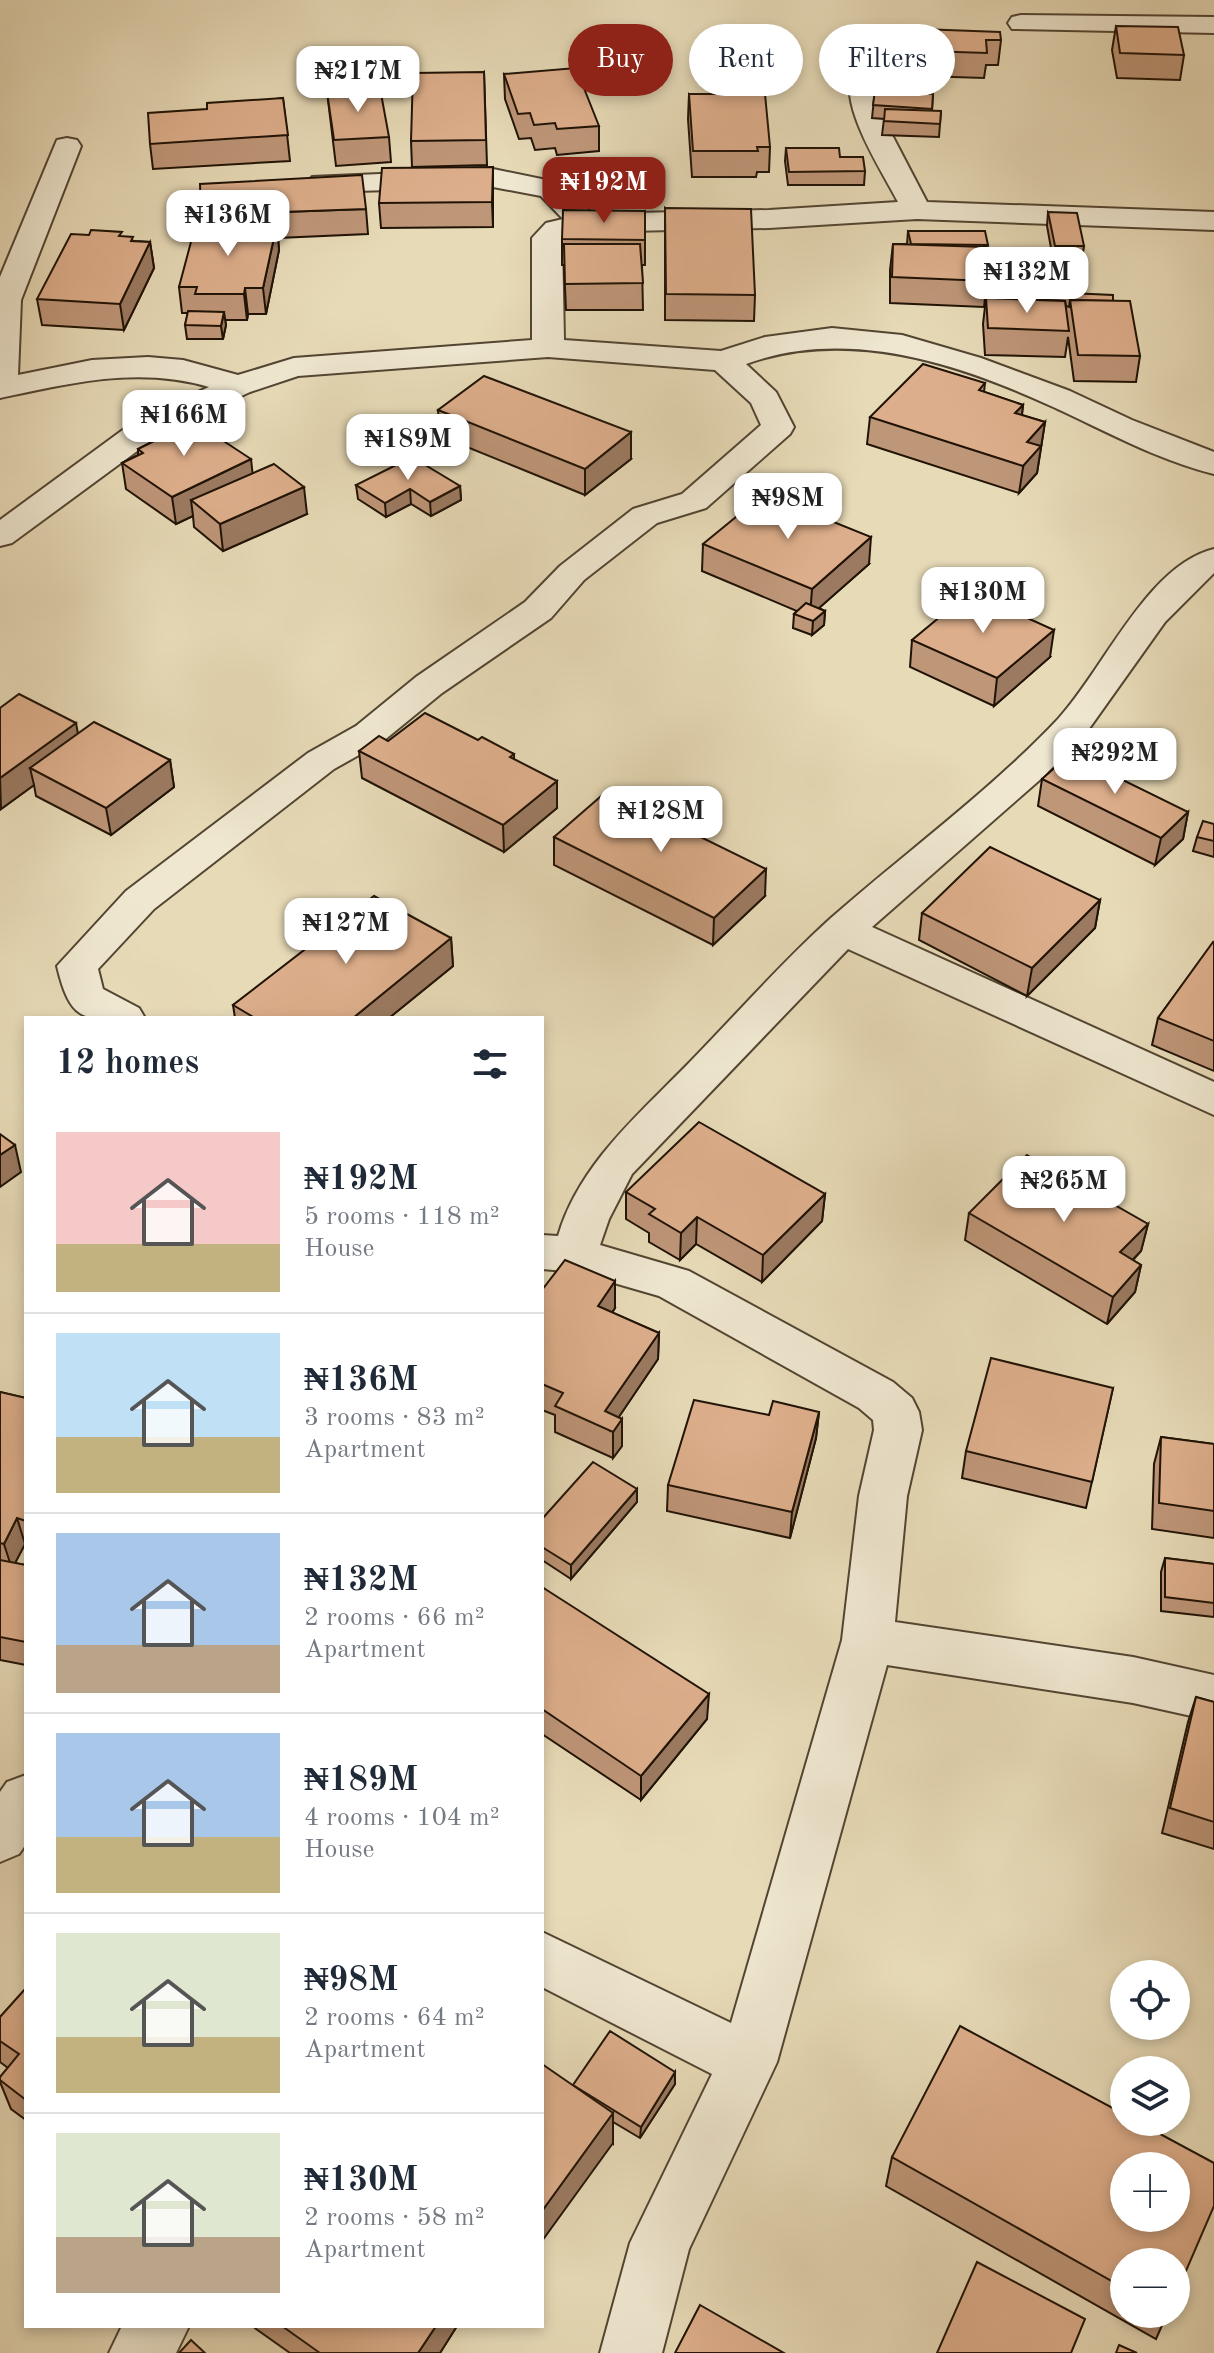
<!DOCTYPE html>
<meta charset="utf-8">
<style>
:root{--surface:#fff;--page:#f6f6f7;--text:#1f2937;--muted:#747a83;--line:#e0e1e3;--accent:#8f2418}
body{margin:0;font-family:"Old Standard TT",serif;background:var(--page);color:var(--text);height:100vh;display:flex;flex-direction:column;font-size:30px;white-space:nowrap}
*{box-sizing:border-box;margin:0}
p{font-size:26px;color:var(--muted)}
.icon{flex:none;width:44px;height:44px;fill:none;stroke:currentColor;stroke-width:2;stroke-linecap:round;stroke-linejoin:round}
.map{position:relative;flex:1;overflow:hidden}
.drawer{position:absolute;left:24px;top:1016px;width:520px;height:1312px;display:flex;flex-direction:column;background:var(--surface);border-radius:0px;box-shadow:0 4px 12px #0003}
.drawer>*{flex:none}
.banner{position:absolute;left:568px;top:24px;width:526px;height:72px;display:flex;gap:16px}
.tools{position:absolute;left:1110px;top:1960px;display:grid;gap:16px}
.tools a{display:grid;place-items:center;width:80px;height:80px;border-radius:50%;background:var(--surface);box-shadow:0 4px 12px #0003;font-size:40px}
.price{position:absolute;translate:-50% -68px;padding:0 18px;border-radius:16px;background:#fff;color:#222;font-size:26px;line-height:52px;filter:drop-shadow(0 2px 4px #0008)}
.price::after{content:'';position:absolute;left:50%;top:48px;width:24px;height:18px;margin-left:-12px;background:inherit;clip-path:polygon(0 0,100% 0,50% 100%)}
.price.current{background:var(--accent);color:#fff}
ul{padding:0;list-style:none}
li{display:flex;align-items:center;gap:24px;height:200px;padding:0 32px}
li+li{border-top:2px solid var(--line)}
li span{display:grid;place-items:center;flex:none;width:224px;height:160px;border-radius:0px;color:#555}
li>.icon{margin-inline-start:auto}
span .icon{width:96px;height:96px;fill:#fffc;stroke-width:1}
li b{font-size:34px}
h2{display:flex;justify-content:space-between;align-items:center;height:96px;padding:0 32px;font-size:34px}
.tag{padding:0 28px;border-radius:36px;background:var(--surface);box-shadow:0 4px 12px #0003;font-size:28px;line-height:72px}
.tag.current{background:var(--accent);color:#fff}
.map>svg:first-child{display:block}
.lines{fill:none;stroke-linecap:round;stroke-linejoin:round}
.minor-casing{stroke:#524532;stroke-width:4}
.minor{fill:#efe7d0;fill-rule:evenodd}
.wall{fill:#be9678;stroke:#201306;stroke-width:2}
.shaded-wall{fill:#9b7a61;stroke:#201306;stroke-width:2}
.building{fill:#ddae8b;stroke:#201306;stroke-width:2;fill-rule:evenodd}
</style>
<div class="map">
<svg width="1214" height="2353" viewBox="0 0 1214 2353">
<rect width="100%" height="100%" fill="#e7dab7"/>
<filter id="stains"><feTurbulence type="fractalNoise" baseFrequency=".0025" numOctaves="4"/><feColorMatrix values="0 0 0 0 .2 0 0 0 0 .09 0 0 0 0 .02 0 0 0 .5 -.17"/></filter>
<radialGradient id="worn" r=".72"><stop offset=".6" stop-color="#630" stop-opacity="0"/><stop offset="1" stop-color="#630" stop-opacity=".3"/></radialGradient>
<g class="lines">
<defs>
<g id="minor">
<polygon points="1021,15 1214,17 1214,33 1012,29 1008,23 1012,17"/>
<path d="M865,64l10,2 4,6v38l48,92 287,10v18l-297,-11 -148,9 -185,4 -18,4 -4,4 2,100 157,11 44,-14 67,-9 70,7 79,23 89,33 62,29 82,32v22c-57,-14 -110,-44 -163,-68 -94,-43 -204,-79 -305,-42l30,28 18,35 -4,7 -84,74 -49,15 -73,57 -33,38 -109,75 -60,49 -48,27 -180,140 -56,60 5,20 36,19 6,10c-58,0 -73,11 -88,-52l69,-75 182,-138 48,-27 60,-49 109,-75 35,-36 73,-57 49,-15 79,-69 -10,-22 -36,-33 -167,-13 -250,19 -48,16 -87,40 -151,111 -12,3v-26l139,-102 70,-31c-71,-21 -138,-4 -209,11v-121l57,-137 10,-2 10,2 4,6 -60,154 -3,75 74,-15 56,-3 35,3 55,15 56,-17 238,-18v-102l14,-15 17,-4 -22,-23 -48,-9 -171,5 -10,-3 -4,-6 4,-6 181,-8 68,14 31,31 177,-4 129,-8c-15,-30 -65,-103 -43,-136z"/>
<path d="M1214,549v24l-49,49 -79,111 -43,44 -171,150 342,155v33l-366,-166 -216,225 -23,45 -9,26 89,26 204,111 19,16 7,14 3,18 -15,66 -12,126 238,35 81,18v46l-81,-18 -246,-38 -110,397 -88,187 -27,104h-62l30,-110 82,-169 -170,-87v-55l189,91 111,-383 17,-144 15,-66 -1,-10 -14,-12 -200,-112 -83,-24 -34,-3v-34l16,1c21,-71 79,-120 129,-171 48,-49 93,-101 144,-147 75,-66 158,-126 227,-199 45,-48 89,-154 156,-170z"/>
<polygon points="26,1775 26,1844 19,1854 0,1862 0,1792 7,1782"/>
<polygon points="122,2326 189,2326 176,2353 109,2353"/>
</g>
</defs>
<use href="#minor" class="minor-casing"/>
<use href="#minor" class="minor"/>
</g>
<g class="wall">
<polygon points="1116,26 1184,55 1180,80 1117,78 1112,50"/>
<polygon points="893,28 1001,40 998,65 986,65 984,78 891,75 891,52"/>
<polygon points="484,72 487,165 412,167 411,141"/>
<polygon points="504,74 599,126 599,151 557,155 555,148 535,150 531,138 519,139 505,99"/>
<polygon points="875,90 933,94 932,111 941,111 939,137 882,135 884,119 872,118"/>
<polygon points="327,92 389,137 391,162 336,166"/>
<polygon points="689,94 770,147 769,172 757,172 756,177 692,177 688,119"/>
<polygon points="283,98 290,161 153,169 150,144 207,109"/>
<polygon points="786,148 840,157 865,171 864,185 788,185 785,161"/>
<polygon points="493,167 493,227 381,228 379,203"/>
<polygon points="665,208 755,295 754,321 665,320"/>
<polygon points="366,209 368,234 278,238 279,250 266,314 248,314 247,320 225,320 226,325 223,339 187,339 185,325 188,313 182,313 179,287 202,223 201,215"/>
<polygon points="645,211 645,265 642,265 643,310 566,310 564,265 562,265 562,239"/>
<polygon points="1048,212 1084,246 1082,260 1053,259 1047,226"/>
<polygon points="908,231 988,245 986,256 987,281 984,307 890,303 890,270 893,244 907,244"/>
<polygon points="122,237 134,241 150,242 154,268 124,330 42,325 37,299"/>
<polygon points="1046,292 1113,301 1140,356 1136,382 1074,381 1068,337 1065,357 985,355 983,324 986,298 1044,300"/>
<polygon points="985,383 984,392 1023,405 1022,415 1045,422 1037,473 1019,493 867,444 870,417"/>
<polygon points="438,410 631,459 585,495 440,436"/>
<polygon points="149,435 253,474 307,514 223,551 194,527 193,516 176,524 126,489 122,463 138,455 138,449 150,443"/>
<polygon points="356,485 460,486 461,500 431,516 411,504 386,517 358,499"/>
<polygon points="703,544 869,564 819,608 825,611 824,625 812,635 793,628 794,614 797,611 702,571"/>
<polygon points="912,640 1050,657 994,706 910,667"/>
<polygon points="0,708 78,734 170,760 174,787 111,835 36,796 34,785 1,809"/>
<polygon points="478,740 514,754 514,760 557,808 504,852 362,778 359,751 388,741"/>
<polygon points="1042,779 1188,812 1183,839 1155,865 1038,806"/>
<polygon points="1214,824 1214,857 1193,851 1197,837"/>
<polygon points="554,837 765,896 713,945 554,865"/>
<polygon points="1100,900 1095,928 1027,996 919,940 922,913"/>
<polygon points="451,938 453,966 389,1018 235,1018 233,1005"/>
<polygon points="1214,942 1214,1071 1152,1045 1158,1018"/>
<polygon points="626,1192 825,1194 822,1221 762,1282 696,1244 680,1260 649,1242 649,1233 626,1219"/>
<polygon points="969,1213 1148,1224 1141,1251 1133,1260 1141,1265 1135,1292 1107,1324 965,1240"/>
<polygon points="542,1290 615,1308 612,1313 659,1333 658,1359 618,1418 622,1419 622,1446 613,1458 555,1432 555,1415 542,1410"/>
<polygon points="1113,1388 1086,1508 962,1478 966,1451"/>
<polygon points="0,1392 26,1398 26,1545 25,1544 15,1563 26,1565 26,1665 0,1660"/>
<polygon points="819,1412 816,1438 790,1538 667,1511 668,1485 769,1415"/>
<polygon points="1161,1437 1214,1444 1214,1538 1152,1529 1154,1464"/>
<polygon points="637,1489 637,1502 571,1579 542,1560 542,1519"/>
<polygon points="1165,1558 1214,1564 1214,1617 1161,1611 1161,1572"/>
<polygon points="542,1587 707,1719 641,1800 542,1734"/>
<polygon points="1196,1697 1214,1702 1214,1849 1162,1833 1188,1722"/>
<polygon points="26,1988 26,2120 11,2109 0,2082 0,2077 8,2068 0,2062 0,2017"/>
<polygon points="675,2072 675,2084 640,2138 613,2122 613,2143 573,2085"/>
<polygon points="892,2157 1124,2262 1124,2314 1167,2314 1156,2339 886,2186"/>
<polygon points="252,2326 457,2326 440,2353 290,2353"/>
</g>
<g class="shaded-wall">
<polygon points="493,167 493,227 492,202"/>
<polygon points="277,224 279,250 266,314 263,288"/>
<polygon points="150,242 154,268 124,330 120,304"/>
<polygon points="245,288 248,314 247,320 244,294"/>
<polygon points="224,312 226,325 223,339 221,326"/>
<polygon points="1023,405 1020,431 1015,413"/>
<polygon points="1045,422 1037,473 1019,493 1027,442"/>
<polygon points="631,432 631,459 585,495 585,469"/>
<polygon points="251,459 254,486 191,500 193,516 176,524 172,497"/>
<polygon points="460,486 461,500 431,516 430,502"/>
<polygon points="304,487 307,514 223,551 220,524"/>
<polygon points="410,489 411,504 386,517 385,503"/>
<polygon points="871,537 869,564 810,616 812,589"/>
<polygon points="825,611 824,625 812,635 813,621"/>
<polygon points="1054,630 1050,657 994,706 997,678"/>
<polygon points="76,723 81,750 30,768 34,785 1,809 0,778"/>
<polygon points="170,760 174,787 111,835 106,808"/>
<polygon points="557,781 557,808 504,852 503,825"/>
<polygon points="1188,812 1183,839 1155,865 1161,838"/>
<polygon points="766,869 765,896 713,945 714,918"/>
<polygon points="1100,900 1095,928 1027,996 1032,968"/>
<polygon points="451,938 453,966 389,1018 353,1018"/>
<polygon points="15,1145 21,1172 0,1187 0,1155"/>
<polygon points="825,1194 822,1221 762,1282 763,1255"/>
<polygon points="697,1217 696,1244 680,1260 681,1233"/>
<polygon points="1148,1224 1141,1251 1114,1279 1120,1252"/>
<polygon points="1141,1265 1135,1292 1107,1324 1113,1297"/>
<polygon points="615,1281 615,1308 598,1333 598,1306"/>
<polygon points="659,1333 658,1359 610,1430 605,1411"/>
<polygon points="819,1412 816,1438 790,1538 792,1512"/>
<polygon points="622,1419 622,1446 613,1458 613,1432"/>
<polygon points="637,1489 637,1502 571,1579 571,1565"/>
<polygon points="17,1518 25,1544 12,1569 4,1544"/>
<polygon points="709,1694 707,1719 641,1800 641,1776"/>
<polygon points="675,2072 675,2084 640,2138 641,2127"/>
<polygon points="613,2113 613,2143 542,2241 542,2211"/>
<polygon points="436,2326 457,2326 440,2353 418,2353"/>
</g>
<g class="building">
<polygon points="1116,26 1178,27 1184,55 1120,53"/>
<polygon points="893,28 1000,32 1001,40 986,40 987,53 893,50"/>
<polygon points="576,68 599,126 557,129 555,123 534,125 530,113 518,114 504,74"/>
<polygon points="484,72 486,140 411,141 413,73"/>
<polygon points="380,88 389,137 334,140 327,92"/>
<polygon points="875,90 933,94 932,109 873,105"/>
<polygon points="689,94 765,94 770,147 757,147 758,151 693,151"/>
<polygon points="283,98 288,135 150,144 148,113 207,109 207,103"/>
<polygon points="885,109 941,111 940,124 884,121"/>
<polygon points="786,148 839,148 840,157 863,157 865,171 789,172"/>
<polygon points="493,167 492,202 379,203 382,168"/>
<polygon points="362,175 366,209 201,215 200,184"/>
<polygon points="665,208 751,209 755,295 666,294"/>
<polygon points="563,210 645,211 645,240 562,239"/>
<polygon points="1048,212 1077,213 1084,246 1055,246"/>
<polygon points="196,223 277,224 263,288 245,288 244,294 195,294 197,287 179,287"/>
<polygon points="91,230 122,232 119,236 133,237 131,241 150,242 120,304 37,299 71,234 89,235"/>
<polygon points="908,231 985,231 988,245 911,244"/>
<polygon points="564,244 640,244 643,283 565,284"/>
<polygon points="893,244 986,247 987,281 892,277"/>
<polygon points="1046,292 1113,295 1113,301 1070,300 1069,307 1066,306 1065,301 1046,300"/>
<polygon points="986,298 1065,301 1069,331 988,328"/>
<polygon points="1070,300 1130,301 1140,356 1078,355"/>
<polygon points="188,311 224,312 221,326 185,325"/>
<polygon points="923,364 985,383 979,390 1023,405 1015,413 1045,422 1027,442 1041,446 1023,466 870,417"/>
<polygon points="484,376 631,432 585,469 438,410"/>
<polygon points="187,417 251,459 172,497 122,463 143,453 138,449 156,440 149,435"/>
<polygon points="412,457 460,486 430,502 410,489 385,503 356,485"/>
<polygon points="274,464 304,487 220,524 191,500"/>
<polygon points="764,494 871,537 812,589 703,544"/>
<polygon points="970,592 1054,630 997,678 912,640"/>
<polygon points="806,603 825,611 813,621 794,614"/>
<polygon points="19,694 76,723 0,778 0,708"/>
<polygon points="425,713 478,740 482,737 514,754 510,757 557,781 503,825 359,751 379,736 388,741"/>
<polygon points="94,722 170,760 106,808 30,768"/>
<polygon points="1070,754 1188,812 1161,838 1042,779"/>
<polygon points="607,791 766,869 714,918 554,837"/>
<polygon points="1203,821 1214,824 1214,841 1197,837"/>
<polygon points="990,847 1100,900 1032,968 922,913"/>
<polygon points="374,896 451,938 353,1018 255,1018 233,1005"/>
<polygon points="1213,942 1214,942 1214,1041 1158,1018"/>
<polygon points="699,1122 825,1194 763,1255 697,1217 681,1233 649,1214 655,1209 626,1192"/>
<polygon points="0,1134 15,1145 0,1155"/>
<polygon points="1027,1155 1148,1224 1120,1252 1141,1265 1113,1297 969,1213"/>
<polygon points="565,1260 615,1281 598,1306 659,1333 605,1411 622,1419 613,1432 555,1406 563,1393 542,1384 542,1290"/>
<polygon points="991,1358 1113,1388 1092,1482 966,1451"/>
<polygon points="0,1392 26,1398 26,1521 17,1518 4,1544 0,1543"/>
<polygon points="694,1400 769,1415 773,1401 819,1412 792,1512 668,1485"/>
<polygon points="1161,1437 1214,1444 1214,1511 1159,1503"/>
<polygon points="593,1462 637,1489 571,1565 542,1547 542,1519"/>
<polygon points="1165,1558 1214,1564 1214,1603 1165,1597"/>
<polygon points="0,1560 26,1565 26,1642 0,1637"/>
<polygon points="542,1587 709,1694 641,1776 542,1709"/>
<polygon points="1196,1697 1214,1702 1214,1822 1170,1808"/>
<polygon points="26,1988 26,2100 0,2080 0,2077 19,2054 0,2041 0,2017"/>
<path d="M960,2026l164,88v8h14l76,41v43l-38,88v-32h-52v26l-232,-131zM1124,2166h52v52h-52z"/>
<polygon points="610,2031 675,2072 641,2127 573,2085"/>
<polygon points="542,2064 613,2113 542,2211"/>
<polygon points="977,2262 1085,2319 1071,2353 937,2353"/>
<polygon points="700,2305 784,2353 675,2353"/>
<polygon points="282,2326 436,2326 418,2353 320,2353"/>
<polygon points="191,2340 205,2353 179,2353"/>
<polygon points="1119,2345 1137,2353 1116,2353"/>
</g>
<rect width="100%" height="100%" filter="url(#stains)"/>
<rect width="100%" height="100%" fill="url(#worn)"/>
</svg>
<div class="tools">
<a><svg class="icon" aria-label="locate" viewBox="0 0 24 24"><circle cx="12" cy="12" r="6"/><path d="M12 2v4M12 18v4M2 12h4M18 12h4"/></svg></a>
<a><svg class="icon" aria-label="layers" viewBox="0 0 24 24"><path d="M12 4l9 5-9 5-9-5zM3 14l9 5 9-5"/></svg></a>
<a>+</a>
<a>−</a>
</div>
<b class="price" style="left:358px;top:114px">₦217M</b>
<b class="price current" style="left:604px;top:225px">₦192M</b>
<b class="price" style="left:228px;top:258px">₦136M</b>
<b class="price" style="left:1027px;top:315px">₦132M</b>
<b class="price" style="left:184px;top:458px">₦166M</b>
<b class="price" style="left:408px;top:482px">₦189M</b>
<b class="price" style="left:788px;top:541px">₦98M</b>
<b class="price" style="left:983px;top:635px">₦130M</b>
<b class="price" style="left:1115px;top:796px">₦292M</b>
<b class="price" style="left:661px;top:854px">₦128M</b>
<b class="price" style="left:346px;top:966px">₦127M</b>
<b class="price" style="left:1064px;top:1224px">₦265M</b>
<div class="banner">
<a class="tag current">Buy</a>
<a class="tag">Rent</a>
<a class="tag">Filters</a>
</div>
<section class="drawer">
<h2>12 homes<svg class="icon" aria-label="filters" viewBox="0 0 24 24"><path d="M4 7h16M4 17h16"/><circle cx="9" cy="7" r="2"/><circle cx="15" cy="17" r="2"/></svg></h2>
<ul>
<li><span style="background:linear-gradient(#f6c9c9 70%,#c2b280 0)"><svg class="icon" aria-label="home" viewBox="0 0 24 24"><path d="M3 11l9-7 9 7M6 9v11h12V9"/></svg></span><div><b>₦192M</b><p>5 rooms · 118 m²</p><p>House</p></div></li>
<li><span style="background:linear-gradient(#bfe0f5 65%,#c2b280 0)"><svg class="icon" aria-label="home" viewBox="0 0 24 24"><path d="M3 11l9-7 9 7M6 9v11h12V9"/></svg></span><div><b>₦136M</b><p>3 rooms · 83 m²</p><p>Apartment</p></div></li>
<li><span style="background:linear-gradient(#a9c7e8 70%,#b9a48a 0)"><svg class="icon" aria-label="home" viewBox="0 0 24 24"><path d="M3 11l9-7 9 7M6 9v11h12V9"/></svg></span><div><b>₦132M</b><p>2 rooms · 66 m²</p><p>Apartment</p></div></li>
<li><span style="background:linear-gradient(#a9c7e8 65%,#c2b280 0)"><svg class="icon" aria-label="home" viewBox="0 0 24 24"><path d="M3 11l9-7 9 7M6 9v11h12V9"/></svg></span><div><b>₦189M</b><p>4 rooms · 104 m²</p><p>House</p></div></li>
<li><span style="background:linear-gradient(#dfe7d0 65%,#c2b280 0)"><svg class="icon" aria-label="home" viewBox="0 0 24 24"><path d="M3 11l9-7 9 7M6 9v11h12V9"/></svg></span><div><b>₦98M</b><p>2 rooms · 64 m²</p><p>Apartment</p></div></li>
<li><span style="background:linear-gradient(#dfe7d0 65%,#b9a48a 0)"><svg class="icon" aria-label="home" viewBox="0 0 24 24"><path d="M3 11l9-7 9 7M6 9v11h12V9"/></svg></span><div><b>₦130M</b><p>2 rooms · 58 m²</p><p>Apartment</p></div></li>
</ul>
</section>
</div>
